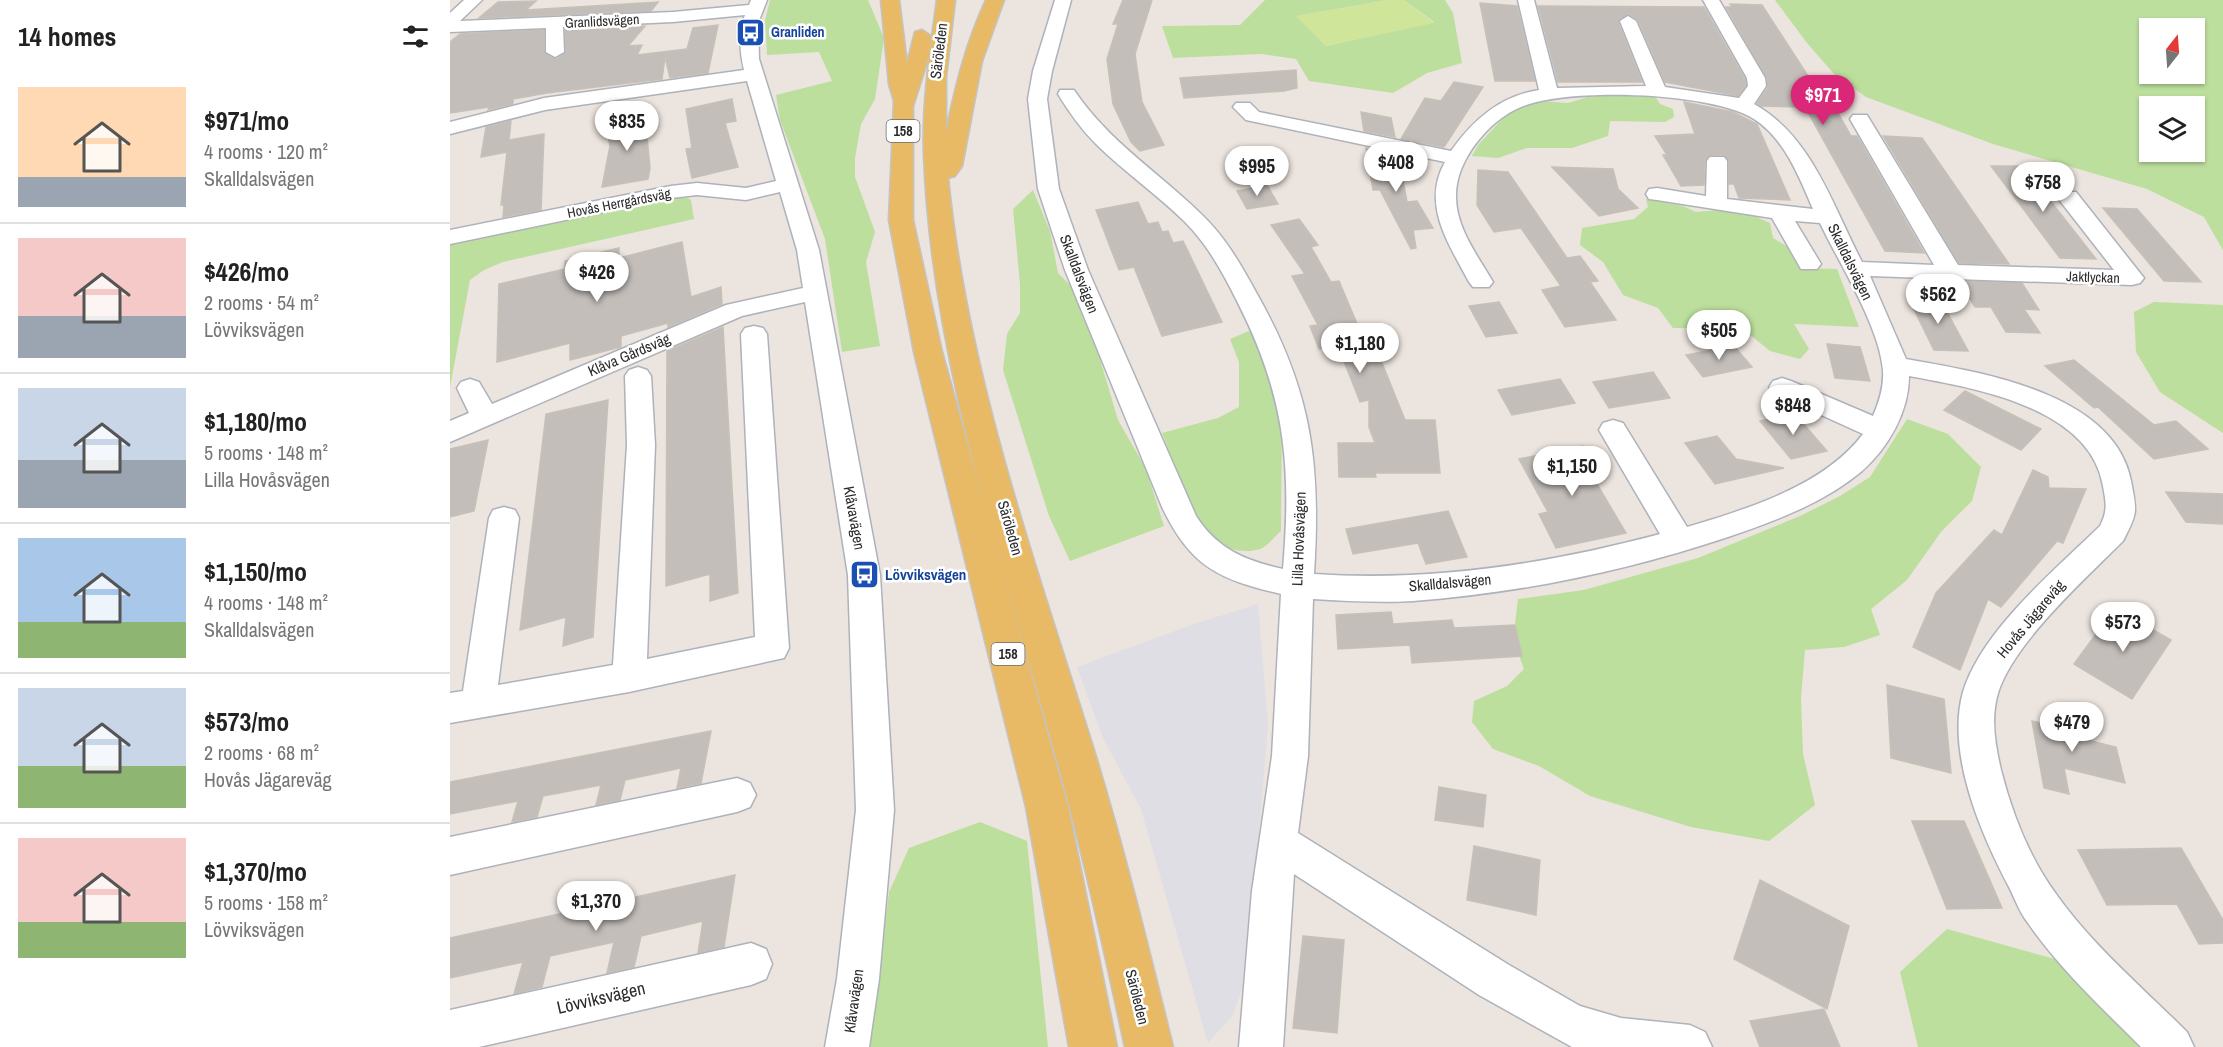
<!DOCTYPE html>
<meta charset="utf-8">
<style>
:root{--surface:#fff;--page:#f6f6f6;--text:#222;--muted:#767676;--line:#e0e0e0;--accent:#db2777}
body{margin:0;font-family:"Archivo Narrow",sans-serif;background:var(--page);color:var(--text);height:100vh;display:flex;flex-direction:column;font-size:22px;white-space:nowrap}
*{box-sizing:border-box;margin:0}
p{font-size:20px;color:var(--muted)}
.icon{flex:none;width:33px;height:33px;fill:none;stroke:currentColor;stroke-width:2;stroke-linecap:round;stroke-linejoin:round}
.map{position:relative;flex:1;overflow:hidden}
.drawer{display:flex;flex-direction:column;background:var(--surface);width:450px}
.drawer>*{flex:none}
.needle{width:39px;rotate:17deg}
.fabs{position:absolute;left:1689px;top:18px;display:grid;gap:12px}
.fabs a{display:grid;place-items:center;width:66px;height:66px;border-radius:0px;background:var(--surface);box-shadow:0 2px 4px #0004;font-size:30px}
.price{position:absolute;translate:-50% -51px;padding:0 14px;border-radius:21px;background:#fff;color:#222;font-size:20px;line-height:39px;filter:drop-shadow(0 2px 3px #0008)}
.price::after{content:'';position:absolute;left:50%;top:36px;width:18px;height:14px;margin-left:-9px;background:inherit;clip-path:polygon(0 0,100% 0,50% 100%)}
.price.current{background:var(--accent);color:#fff}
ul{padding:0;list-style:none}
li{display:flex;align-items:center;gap:18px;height:150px;padding:0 18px}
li+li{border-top:2px solid var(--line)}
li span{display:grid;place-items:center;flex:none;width:168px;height:120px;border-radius:0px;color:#555}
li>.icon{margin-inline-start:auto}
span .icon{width:72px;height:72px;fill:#fffc;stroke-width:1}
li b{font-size:26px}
h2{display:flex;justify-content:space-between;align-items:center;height:72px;padding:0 18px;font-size:26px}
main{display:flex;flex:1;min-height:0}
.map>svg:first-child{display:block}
.industrial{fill:#dfdee5}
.green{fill:#bcdf9d;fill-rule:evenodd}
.pitch{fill:#cfe69a}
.building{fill:#c4beba;stroke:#c7c0b7;stroke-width:1.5}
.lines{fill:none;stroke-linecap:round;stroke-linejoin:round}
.minor-casing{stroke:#aeb2ba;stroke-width:3}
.major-casing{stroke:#c4c4c4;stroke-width:3}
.minor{fill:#fff;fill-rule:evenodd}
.major{fill:#e8ba66;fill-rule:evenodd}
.labels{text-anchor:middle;stroke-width:5;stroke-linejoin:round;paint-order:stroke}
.far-street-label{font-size:14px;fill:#2b2b2b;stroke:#fff}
.far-transit-label{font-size:14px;font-weight:bold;fill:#164399;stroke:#fff;text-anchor:start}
.shield{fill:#fff;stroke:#6b6b6b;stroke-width:1.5}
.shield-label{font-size:14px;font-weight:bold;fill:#2b2b2b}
.street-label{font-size:15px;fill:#2b2b2b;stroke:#fff}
.transit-label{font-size:15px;font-weight:bold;fill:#164399;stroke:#fff;text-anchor:start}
.near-street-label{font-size:18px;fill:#2b2b2b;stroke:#fff}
</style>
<main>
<section class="drawer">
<h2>14 homes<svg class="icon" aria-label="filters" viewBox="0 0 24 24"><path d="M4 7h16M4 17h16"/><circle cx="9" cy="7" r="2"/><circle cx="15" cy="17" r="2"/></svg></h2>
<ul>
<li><span style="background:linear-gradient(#ffd9b3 75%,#9aa5b1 0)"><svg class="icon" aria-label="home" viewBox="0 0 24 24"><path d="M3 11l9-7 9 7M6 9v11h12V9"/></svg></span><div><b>$971/mo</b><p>4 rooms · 120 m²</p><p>Skalldalsvägen</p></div></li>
<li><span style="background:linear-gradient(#f6c9c9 65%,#9aa5b1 0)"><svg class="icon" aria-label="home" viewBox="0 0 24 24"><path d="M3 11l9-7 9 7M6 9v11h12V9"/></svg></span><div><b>$426/mo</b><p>2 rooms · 54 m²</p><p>Lövviksvägen</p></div></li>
<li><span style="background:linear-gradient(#c9d6e8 60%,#9aa5b1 0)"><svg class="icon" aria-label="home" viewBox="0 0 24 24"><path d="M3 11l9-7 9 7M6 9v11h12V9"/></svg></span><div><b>$1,180/mo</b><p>5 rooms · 148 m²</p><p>Lilla Hovåsvägen</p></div></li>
<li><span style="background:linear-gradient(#a9c7e8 70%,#8fb573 0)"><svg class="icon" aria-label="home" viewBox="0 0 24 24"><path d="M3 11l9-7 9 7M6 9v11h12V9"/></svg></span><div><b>$1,150/mo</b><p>4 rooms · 148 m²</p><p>Skalldalsvägen</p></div></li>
<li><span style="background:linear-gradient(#c9d6e8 65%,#8fb573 0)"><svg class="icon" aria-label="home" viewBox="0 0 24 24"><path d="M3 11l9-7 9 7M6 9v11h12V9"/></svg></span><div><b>$573/mo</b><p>2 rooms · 68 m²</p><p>Hovås Jägareväg</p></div></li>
<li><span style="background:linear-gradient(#f6c9c9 70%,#8fb573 0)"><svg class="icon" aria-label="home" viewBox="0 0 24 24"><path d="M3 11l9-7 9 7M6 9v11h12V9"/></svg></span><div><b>$1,370/mo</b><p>5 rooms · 158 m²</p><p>Lövviksvägen</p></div></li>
</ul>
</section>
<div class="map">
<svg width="1773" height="1047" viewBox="0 0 1773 1047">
<rect width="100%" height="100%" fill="#ece4de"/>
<polygon class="industrial" points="808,604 818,725 797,974 783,1015 758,1043 691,809 653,738 627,667 744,624"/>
<g class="green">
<polygon points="320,0 418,0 434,38 425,99 411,124 405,158 405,177 425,232 416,262 430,346 392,352 375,239 330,120 326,95 382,81 369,52 317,55 315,20"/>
<polygon points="815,0 938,0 847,16 876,46 984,22 954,0 995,0 1003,13 1012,63 977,73 943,93 859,81 846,59 811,54 723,58 712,26 790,25"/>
<path d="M1325,0h448v250l-19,-33 -57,-28 -154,-45 -127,-47 -32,-23 -27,-31zM1700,28h44v46h-44zM1700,106h44v46h-44z"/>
<polygon points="1204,95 1210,104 1223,109 1224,117 1215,122 1160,121 1158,136 1122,148 1077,148 1048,158 1022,156 1028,145 1055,116 1076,105 1088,101 1118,103 1141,96"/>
<polygon points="583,190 600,231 608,273 621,286 641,329 668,420 696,469 714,526 620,561 599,516 553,370 557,334 570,313 570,284 563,209"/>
<polygon points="230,194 241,200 244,219 53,262 34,270 20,280 0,387 0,241"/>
<polygon points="1196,199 1233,206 1246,212 1268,210 1304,216 1320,223 1323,238 1338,247 1350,268 1387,269 1409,327 1344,324 1359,349 1350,359 1320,351 1299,334 1268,320 1255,328 1223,328 1208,308 1173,295 1153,262 1130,245 1132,228 1184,219 1198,207"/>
<polygon points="1704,302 1773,305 1773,433 1710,392 1686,352 1684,312"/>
<path d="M799,331l19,30 14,57 -1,113c-6,5 -14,16 -21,18 -60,17 -81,-76 -98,-116l56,-15 21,-11v-45l-9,-23z"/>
<polygon points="1457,419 1498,434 1531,467 1522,501 1491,532 1457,580 1421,609 1430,635 1394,647 1355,650 1351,698 1353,754 1365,805 1319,841 1241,827 1140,796 1089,766 1043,749 1022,722 1024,701 1057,686 1074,669 1063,640 1068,599 1134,590 1248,558 1350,516 1390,496 1420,477"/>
<polygon points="530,822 577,841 598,1047 420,1047 439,892 459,848"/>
<polygon points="1497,929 1630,966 1701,1047 1468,1047 1450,972"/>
</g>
<polygon class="pitch" points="938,0 954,0 984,23 876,46 846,16"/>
<g class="building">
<polygon points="673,0 702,0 685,54 692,102 714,145 690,151 681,142 663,104 657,59 668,24 663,24"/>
<polygon points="86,1 76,10 208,2 201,11 29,18 48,2"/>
<polygon points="1030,3 1067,6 1085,81 1045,81"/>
<polygon points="1280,4 1312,5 1382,113 1388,113 1401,136 1407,136 1474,253 1435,251 1355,107 1311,106 1307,103 1318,87 1317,78 1276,7 1282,7"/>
<polygon points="1088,6 1254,7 1295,79 1296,85 1288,96 1215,82 1188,20 1179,14 1168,22 1192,82 1108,82"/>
<polygon points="268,25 258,73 220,78 215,57 212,79 97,93 63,99 63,104 38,110 39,107 0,113 0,42 10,34 94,30 94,52 106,59 116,52 115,29 195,26 178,46 192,45 187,55 237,49 243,28"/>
<polygon points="846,70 847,88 834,91 734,98 730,78"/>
<polygon points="1004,82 1033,87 994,147 951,139 975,98 991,101"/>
<polygon points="282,99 286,121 275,123 288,167 242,178 236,149 242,148 236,109"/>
<polygon points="1234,102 1283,112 1307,124 1340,200 1289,198 1284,184 1279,184 1279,161 1274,155 1260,155 1255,160 1254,185 1231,186 1213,155 1217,155 1205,136 1245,134"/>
<polygon points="911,112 941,118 945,137 914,131"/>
<polygon points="195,116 200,168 198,179 152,187 160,146 156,123"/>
<polygon points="61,121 59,140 94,134 91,210 53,217 54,205 51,205 57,152 31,157 36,127"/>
<polygon points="1433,136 1472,138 1559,264 1509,263"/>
<polygon points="916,148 948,154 957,202 967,201 983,228 963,230 966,248 961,249 930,190 923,190"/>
<polygon points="1541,166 1573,166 1646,259 1610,258"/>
<polygon points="1102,167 1163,169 1168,189 1188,208 1149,216"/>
<polygon points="1028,170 1058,172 1117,258 1130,256 1148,281 1140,282 1166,320 1115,327 1092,290 1111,286 1071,228 1044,232 1027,205"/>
<polygon points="817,185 828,204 797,209 787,191"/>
<polygon points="688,202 698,224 708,222 712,232 718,231 723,243 733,241 772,322 712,336 684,267 669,270 646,210"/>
<polygon points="1653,208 1687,209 1751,282 1714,281"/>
<polygon points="849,219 868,245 861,247 881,282 889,281 922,359 930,358 955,420 985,420 990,473 925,473 926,477 889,477 888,443 925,443 919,427 919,400 910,402 888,346 869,349 860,326 868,325 842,276 855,274 821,225"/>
<polygon points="232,242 241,297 271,287 272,304 218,327 218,323 171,336 171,347 120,360 120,343 47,362 49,284 115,269 115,261 169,248 169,258"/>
<polygon points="1509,281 1572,283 1589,310 1574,309 1590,333 1556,332 1541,307 1525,307"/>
<polygon points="1458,297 1490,299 1518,351 1484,350"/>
<polygon points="1049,302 1067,333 1036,337 1019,306"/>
<polygon points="273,327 288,593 260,601 260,574 216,586 217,351"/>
<polygon points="1377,344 1410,347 1420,381 1385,378"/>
<polygon points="1284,346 1302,367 1253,377 1236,355"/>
<polygon points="1624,360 1704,425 1726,421 1758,449 1704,459 1648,407 1644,408 1595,366"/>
<polygon points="1203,372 1220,398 1159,408 1143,382"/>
<polygon points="1110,379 1125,403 1062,415 1048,390"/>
<polygon points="1515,391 1591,429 1571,450 1494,410"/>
<polygon points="158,400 143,637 113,646 116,617 70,630 96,414"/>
<polygon points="1344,413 1377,451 1341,459 1310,421"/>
<polygon points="1267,436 1286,459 1334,468 1265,484 1235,443"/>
<polygon points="38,440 24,511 0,517 0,449"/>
<polygon points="1133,446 1152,477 1144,479 1176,533 1106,548 1089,514 1098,512 1069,459"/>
<polygon points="1583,470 1598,477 1599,488 1636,489 1613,543 1607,541 1551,607 1538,599 1510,670 1463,647 1486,593 1544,530 1552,535"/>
<polygon points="1716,492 1773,494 1773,524 1736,522"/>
<polygon points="998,511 1017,557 976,564 968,543 903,554 896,529"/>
<polygon points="1665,608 1721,640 1682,699 1624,664"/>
<polygon points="941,612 943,624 1002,620 1004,628 1065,625 1072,656 962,663 960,645 888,649 886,615"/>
<polygon points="1437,685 1494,699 1501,773 1441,758"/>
<polygon points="1606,712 1628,717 1633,739 1666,747 1675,783 1614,768 1619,794 1594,788 1582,721 1601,725"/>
<polygon points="261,731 251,783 227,788 231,768 175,780 170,800 146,805 151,785 93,796 87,817 62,822 68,801 0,814 0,782"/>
<polygon points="989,787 1036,795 1033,827 985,820"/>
<polygon points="1462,821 1514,821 1552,908 1497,909"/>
<polygon points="1024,846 1090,860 1086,915 1017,900"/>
<polygon points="1731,848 1773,920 1773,943 1749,944 1727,904 1657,905 1628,850"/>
<polygon points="285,875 274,947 248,953 253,921 191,936 184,967 157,973 164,942 100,956 92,987 64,994 73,962 0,978 0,938"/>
<polygon points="1310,880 1399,926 1377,1009 1284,959"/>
<polygon points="853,936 894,940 887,1033 843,1028"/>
<polygon points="1374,1009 1390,1047 1310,1047 1300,1021"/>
</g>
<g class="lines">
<defs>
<g id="minor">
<path d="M14,0h18l-22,21 213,-9 76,-7 2,-5h16l-9,23 1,36 60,191 61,325 14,235 -15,169 -10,68h-44l12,-68 19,-169 -8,-235 -43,-273 -63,14 -292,126v-21l19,-8 -12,-25 4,-6 9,-3 9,3 13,22 234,-99 77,-17 -6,-38 -17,-58 -34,8 -49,-5 -26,3 -221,46v-14l221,-44 26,-3 49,5 30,-7 -29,-100 -202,29 -95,24v-12l94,-24 200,-28c-4,-16 -6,-39 1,-55l-72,7 -110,5 1,25 -9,5 -9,-5v-24l-96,4v-19z"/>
<path d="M605,0h16l-19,71 -5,28 12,90 29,81 108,246c21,33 50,45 87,53 9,-104 2,-174 -46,-268 -14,-28 -29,-56 -52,-79 -28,-28 -61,-50 -89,-78 -15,-15 -27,-32 -38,-50l2,-4h14c35,52 82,80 126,123 25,23 41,52 57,81 55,97 64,170 57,280 117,8 234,-10 346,-40l-61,-104 4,-7 10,-3 10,3 64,104c60,-18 137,-41 176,-93l-90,-41 -4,-6 4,-6 9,-3 9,3 82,35c6,-14 11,-29 10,-45 -3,-44 -44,-108 -63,-148l-25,-2 26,43 -4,5h-16l-29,-51 -115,-18 -8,-1 -3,-5 3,-5 8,-1 49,8 1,-35 3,-4h14l3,4v38l86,10c-14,-32 -28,-70 -59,-90 -42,-27 -187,-32 -233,-12 -32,13 -65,53 -65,88 -1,32 22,61 37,87l-4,5h-16l-4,-5c-20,-38 -48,-77 -24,-120l-199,-42 -13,-13 3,-4h14l9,9 192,39c22,-31 49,-55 88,-61l-21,-90h16l23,88 89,-2 -26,-65 8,-5 8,5 29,66 74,11 9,-12 -1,-8 -44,-78h16l46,78 1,8 -12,18c58,32 79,103 108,158l72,3 -84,-146 3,-4h14l91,150 156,5 -57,-73 3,-5h16l64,81 4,5 -4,5 -8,2 -262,-9 36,83c73,13 208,33 225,122 6,31 7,31 -8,60 -38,38 -107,100 -124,149 -9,26 -4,54 2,80 11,43 29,89 55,124 36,51 87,94 131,138l7,15h-53c-39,-39 -81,-78 -113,-124 -8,-10 -13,-24 -19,-36 -28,-53 -63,-134 -46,-195 19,-62 92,-122 137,-166 8,-15 6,-24 3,-40 -13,-79 -129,-98 -194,-110 0,36 -21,72 -47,95 -38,32 -87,50 -134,66 -102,34 -208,56 -315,64 -34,2 -67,0 -100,-2l-5,157 -10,77 211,132 71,41 41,12 69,7 15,7 7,15h-140l-93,-52 -185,-121 -11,173h-44l13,-156 20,-135 9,-162c-63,-15 -90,-27 -119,-87l-97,-237 -27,-81 -10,-90 5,-28z"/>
<polygon points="304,326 313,328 317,334 339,648 334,658 179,692 0,723 0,693 13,691 39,518 43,510 54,507 65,510 69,518 48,685 163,665 177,445 175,376 179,370 188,367 197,370 201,376 205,445 197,659 305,637 291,334 295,328"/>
<polygon points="287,778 300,783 306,795 300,807 287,812 0,875 0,837"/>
<polygon points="301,943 316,949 322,964 316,979 301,985 29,1047 0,1047 0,1010"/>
</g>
<g id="major">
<polygon points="431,0 449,0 457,64 465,32 472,30 481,36 479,56 463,106 463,220 492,352 618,807 667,1047 619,1047 576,807 464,352 439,220 444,101 439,84"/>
<path d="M487,0h18l-9,77v56c9,-46 20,-90 40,-133h18l-22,61 -20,105 -7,10 -7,2c19,194 86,381 144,566 31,100 56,202 81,303h-48c-22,-102 -44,-204 -73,-304 -53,-189 -121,-390 -128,-588 -2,-52 6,-103 13,-155z"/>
</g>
</defs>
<use href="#minor" class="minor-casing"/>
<use href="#major" class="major-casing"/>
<use href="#minor" class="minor"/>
<use href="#major" class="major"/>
</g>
<defs>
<symbol id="bus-square" viewBox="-11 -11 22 22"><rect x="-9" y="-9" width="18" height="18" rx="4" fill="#1a4fb4" stroke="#fff"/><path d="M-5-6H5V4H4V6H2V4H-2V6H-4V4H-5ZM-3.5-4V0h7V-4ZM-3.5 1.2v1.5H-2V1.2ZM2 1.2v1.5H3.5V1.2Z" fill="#fff"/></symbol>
</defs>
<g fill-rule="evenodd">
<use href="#bus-square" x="284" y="16" width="33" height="33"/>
<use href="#bus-square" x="398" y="558" width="33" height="33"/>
</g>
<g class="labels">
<g class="far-street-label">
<text transform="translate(152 21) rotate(-3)" y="5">Granlidsvägen</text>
<text transform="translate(169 203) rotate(-11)" y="5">Hovås Herrgårdsväg</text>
<text transform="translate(1643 277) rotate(2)" y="5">Jaktlyckan</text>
</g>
<g class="far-transit-label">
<text x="321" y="37">Granliden</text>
</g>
<g class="shield">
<rect x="436.5" y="120" width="33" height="22" rx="4.5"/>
<rect x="541.5" y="643" width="33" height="22" rx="4.5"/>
</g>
<g class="shield-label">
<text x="453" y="136">158</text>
<text x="558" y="659">158</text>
</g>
<g class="street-label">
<text transform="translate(489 51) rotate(-83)" y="5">Säröleden</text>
<text transform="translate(1400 262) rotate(64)" y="5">Skalldalsvägen</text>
<text transform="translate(629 274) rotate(69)" y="5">Skalldalsvägen</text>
<text transform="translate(179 355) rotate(-23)" y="5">Klåva Gårdsväg</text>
<text transform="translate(404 518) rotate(80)" y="5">Klåvavägen</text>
<text transform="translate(560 528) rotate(74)" y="5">Säröleden</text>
<text transform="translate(849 539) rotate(-88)" y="5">Lilla Hovåsvägen</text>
<text transform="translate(1000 583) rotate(-5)" y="5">Skalldalsvägen</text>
<text transform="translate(1581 619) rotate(-50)" y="5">Hovås Jägareväg</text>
<text transform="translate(687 997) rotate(76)" y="5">Säröleden</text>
<text transform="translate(404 1001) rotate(-82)" y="5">Klåvavägen</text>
</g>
<g class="transit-label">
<text x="435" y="580">Lövviksvägen</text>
</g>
<g class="near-street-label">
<text transform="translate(151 998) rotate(-13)" y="6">Lövviksvägen</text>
</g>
</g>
</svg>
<div class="fabs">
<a><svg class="needle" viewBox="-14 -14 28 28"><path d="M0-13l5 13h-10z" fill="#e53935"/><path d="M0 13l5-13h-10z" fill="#767676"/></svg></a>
<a><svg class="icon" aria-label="layers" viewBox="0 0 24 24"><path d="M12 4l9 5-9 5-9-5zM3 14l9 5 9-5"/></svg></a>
</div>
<b class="price current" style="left:1373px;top:126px">$971</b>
<b class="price" style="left:177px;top:152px">$835</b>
<b class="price" style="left:946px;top:193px">$408</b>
<b class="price" style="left:807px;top:197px">$995</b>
<b class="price" style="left:1593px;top:213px">$758</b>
<b class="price" style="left:147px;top:303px">$426</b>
<b class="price" style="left:1488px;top:325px">$562</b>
<b class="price" style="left:1269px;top:361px">$505</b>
<b class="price" style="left:910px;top:374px">$1,180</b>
<b class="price" style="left:1343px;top:436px">$848</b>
<b class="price" style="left:1122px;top:497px">$1,150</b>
<b class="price" style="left:1673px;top:653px">$573</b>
<b class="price" style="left:1622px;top:753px">$479</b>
<b class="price" style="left:146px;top:932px">$1,370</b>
</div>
</main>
